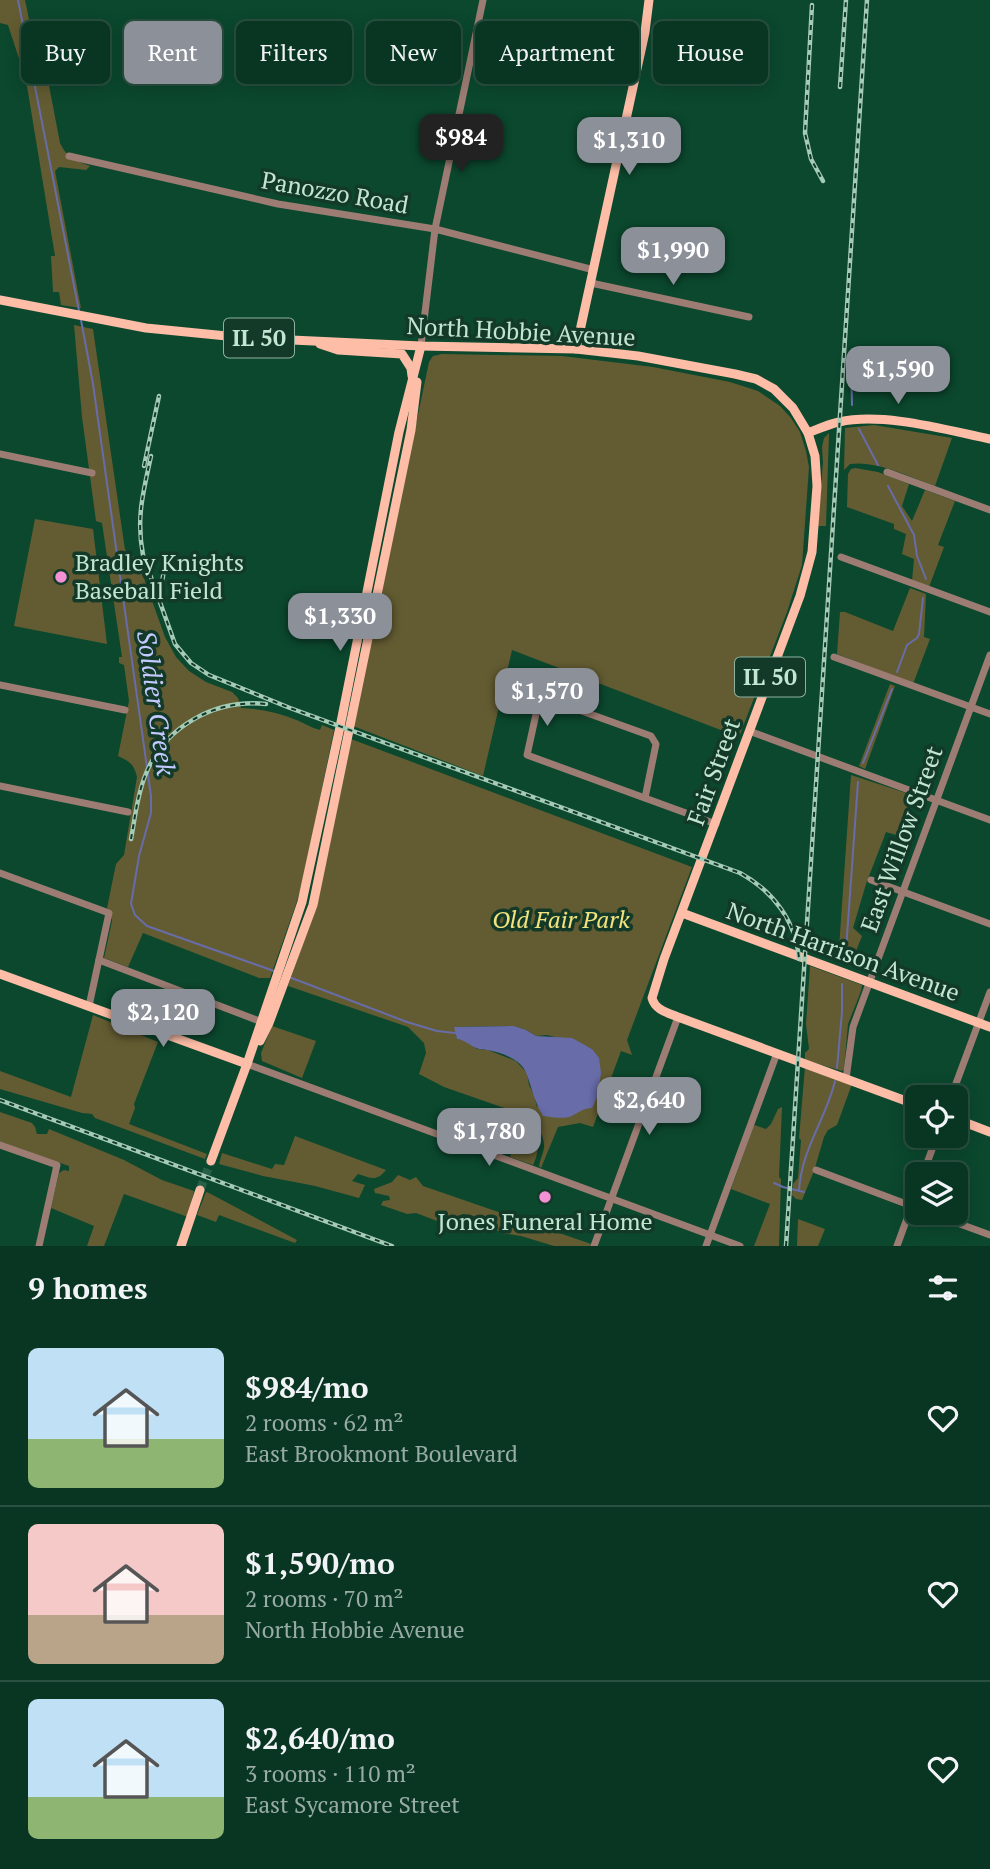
<!DOCTYPE html>
<meta charset="utf-8">
<style>
:root{--surface:#083622;--page:#113e2a;--text:#f1f3f6;--muted:#98aba5;--line:#295040;--accent:#8c9099}
body{margin:0;font-family:"PT Serif",serif;background:var(--page);color:var(--text);height:100vh;display:flex;flex-direction:column;font-size:26px;white-space:nowrap}
*{box-sizing:border-box;margin:0}
p{font-size:23px;color:var(--muted)}
.icon{flex:none;width:38px;height:38px;fill:none;stroke:currentColor;stroke-width:2;stroke-linecap:round;stroke-linejoin:round}
.map{position:relative;height:1246px;overflow:hidden}
.panel{display:flex;flex-direction:column;background:var(--surface);flex:1}
.panel>*{flex:none}
.top-card{position:absolute;left:21px;top:21px;width:948px;height:63px;display:flex;gap:14px}
.controls{position:absolute;left:905px;top:1085px;display:grid;gap:14px}
.controls a{display:grid;place-items:center;width:63px;height:63px;border-radius:10px;background:var(--surface);box-shadow:0 4px 18px #0003,0 0 0 2px var(--line);font-size:35px}
.price{position:absolute;translate:-50% -60px;padding:0 16px;border-radius:14px;background:var(--accent);color:#fff;font-size:23px;line-height:46px;filter:drop-shadow(0 2px 4px #0008)}
.price::after{content:'';position:absolute;left:50%;top:42px;width:21px;height:16px;margin-left:-10px;background:inherit;clip-path:polygon(0 0,100% 0,50% 100%)}
.price.selected{background:#222;color:#fff}
ul{padding:0;list-style:none}
li{display:flex;align-items:center;gap:21px;height:175px;padding:0 28px}
li+li{border-top:2px solid var(--line)}
li span{display:grid;place-items:center;flex:none;width:196px;height:140px;border-radius:10px;color:#555}
li>.icon{margin-inline-start:auto}
span .icon{width:84px;height:84px;fill:#fffc;stroke-width:1}
li b{font-size:30px}
h2{display:flex;justify-content:space-between;align-items:center;height:84px;padding:0 28px;font-size:30px}
.pill{padding:0 24px;border-radius:10px;background:var(--surface);box-shadow:0 4px 18px #0003,0 0 0 2px var(--line);font-size:24px;line-height:63px}
.pill.selected{background:var(--accent);color:#fff}
.map>svg:first-child{display:block}
.green{fill:#635c32;fill-rule:evenodd}
.water{fill:#686ca8}
.lines{fill:none;stroke-linecap:round;stroke-linejoin:round}
.stream{stroke:#686ca8;stroke-width:2}
.major-tunnel{stroke:#276047;stroke-width:9;stroke-dasharray:9 4.5;stroke-linecap:butt}
.minor{stroke:#9d7d73;stroke-width:7}
.major{stroke:#fdbda7;stroke-width:9}
.rail-casing{stroke:#a4cbb6;stroke-width:4.5}
.rail{stroke:#133a28;stroke-width:2;stroke-dasharray:5;stroke-linecap:butt}
.poi-dot{fill:#f491d4;stroke:#133a28;stroke-width:2.5}
.labels{text-anchor:middle;stroke-width:7;stroke-linejoin:round;paint-order:stroke}
.shield{fill:#133a28;stroke:#8eb29f;stroke-width:2}
.shield-label{font-size:23px;font-weight:bold;fill:#c3e6d2}
.street-label{font-size:24px;fill:#c3e6d2;stroke:#133a28}
.poi-label{font-size:24px;fill:#c3e6d2;stroke:#133a28;text-anchor:start}
.park-label{font-size:24px;font-style:italic;fill:#f3e27d;stroke:#133a28}
.water-label{font-size:26px;font-style:italic;fill:#c4c9ff;stroke:#133a28}
</style>
<div class="map">
<svg width="990" height="1246" viewBox="0 0 990 1246">
<rect width="100%" height="100%" fill="#0b482e"/>
<g class="green">
<path d="M0,0h25l10,48 7,1 18,94c6,14 16,18 30,23l-4,4 -27,-3 -4,4 26,137 -20,-3 -2,-13h-6l-2,-36h4l-29,-176 -18,-55 -8,-2z"/>
<path d="M74,325l19,4 32,221 12,9 28,78 11,20 13,14 17,11 26,10 6,6 3,10c20,1 39,5 58,13 7,3 13,7 21,9l2,-5 12,5 -31,150 -7,24 -26,74h-11l-116,-45 -15,34 -24,-9 8,-37 -1,-10 -4,-3 9,-44 8,-9 13,-78c-3,-13 -8,-16 -19,-21l11,-55 -5,-36 -5,-2v-6h3l-20,-134 -6,-2 -14,-104z"/>
<polygon points="442,354 562,356 653,367 730,382 758,391 780,406 791,418 800,432 806,451 809,467 802,565 787,612 739,737 512,650 483,776 353,726 429,362 433,356"/>
<path d="M874,425l78,13 -17,48c-25,-9 -59,-26 -85,-22l-6,6 1,-42z"/>
<polygon points="829,433 826,526 818,526 823,462 822,447 824,438"/>
<polygon points="855,468 878,472 909,484 902,506 912,521 925,490 955,501 938,545 944,547 929,587 912,581 914,559 902,554 906,534 894,529 894,524 847,507 848,474 851,469"/>
<polygon points="35,519 93,529 107,644 14,626"/>
<polygon points="910,588 926,594 924,637 930,639 913,684 837,654 840,612 845,612 893,631"/>
<polygon points="890,684 895,686 865,769 859,766"/>
<path d="M351,739l341,128 -65,173 5,15 -11,-4 -28,76 -13,-4 -22,4 -17,41 -2,-2c1,-6 4,-12 5,-18 1,-13 -8,-24 -17,-32l-83,-29 -25,-13 7,-21 -2,-10 -16,-16 -120,-41 27,-77zM514,1026l12,4 10,6 11,-1 35,9 10,5 -55,58 -3,-12 -5,-10 -2,-12 -11,-12 -28,-11 -11,-1 -13,-9 -7,-1 -2,-12z"/>
<polygon points="851,775 912,795 896,835 886,832 866,884 853,928 862,936 850,966 838,962"/>
<polygon points="810,966 862,985 861,991 848,1024 844,1069 842,1071 805,1060 805,1053 809,1049 806,1024"/>
<polygon points="93,1015 158,1042 134,1104 135,1108 129,1124 207,1154 205,1159 95,1118 92,1114 82,1113 0,1089 0,1071 71,1097"/>
<polygon points="272,1026 316,1041 302,1078 262,1061 261,1053"/>
<polygon points="805,1067 852,1084 837,1125 828,1130 824,1137 814,1171 802,1200 796,1199 792,1195 793,1184 798,1178 801,1140 799,1138"/>
<polygon points="782,1107 779,1177 781,1179 779,1246 754,1246 770,1204 731,1189 754,1125 766,1129 771,1124 778,1109"/>
<polygon points="0,1112 32,1123 35,1127 37,1134 47,1134 49,1129 124,1160 162,1180 194,1191 188,1217 124,1194 104,1246 87,1246 94,1226 51,1208 59,1173 64,1170 69,1171 69,1166 0,1142"/>
<path d="M523,1122c17,11 18,26 10,43l-23,-8z"/>
<path d="M295,1136l91,34c-10,12 -15,8 -28,4l-6,7 13,4 -6,13 -44,-12 -52,-10 -44,-12 3,-11 50,16 3,-5 9,1z"/>
<polygon points="398,1175 410,1180 416,1177 423,1186 591,1244 590,1246 554,1246 521,1236 501,1233 484,1221 471,1215 462,1214 462,1225 458,1229 416,1213 407,1214 381,1205 383,1201 390,1200 389,1196 375,1193 374,1189 392,1182"/>
<polygon points="206,1192 209,1193 297,1240 295,1243 219,1215 216,1222 197,1215"/>
<polygon points="798,1219 825,1229 818,1246 797,1246"/>
</g>
<path class="water" d="M514,1026l12,4 10,6 36,2 20,11 7,9 2,15 -3,22 -6,13c-10,0 -14,6 -23,9 -8,2 -18,0 -26,-1 -8,-13 -11,-27 -16,-41 -4,-15 -26,-23 -40,-25 -3,-1 -7,0 -11,-2 -7,-3 -11,-8 -19,-9l-3,-12z"/>
<g class="lines">
<g class="stream">
<polyline points="18,0 79,311"/>
<polyline points="81,320 93,384 151,796 151,813 139,856 131,904 135,915 147,926 274,971"/>
<polyline points="851,358 852,405"/>
<polyline points="859,429 878,465"/>
<polyline points="888,486 914,535 917,556 926,579"/>
<polyline points="897,672 907,645 917,638 919,634 923,598"/>
<polyline points="863,763 892,689"/>
<polyline points="845,964 858,782"/>
<polyline points="289,977 407,1022 437,1031 455,1033"/>
<polyline points="837,1068 842,1012 842,984"/>
<polyline points="774,1183 783,1187 804,1192"/>
<path d="M799,1191c2,-41 27,-72 36,-110"/>
</g>
<polyline class="major-tunnel" points="200,1190 211,1161"/>
<g class="minor">
<polyline points="69,156 278,204 435,229 594,270"/>
<polyline points="591,283 749,317"/>
<polyline points="421,346 435,229 483,0"/>
<polyline points="0,454 92,473"/>
<polyline points="887,472 990,510"/>
<polyline points="841,557 990,612"/>
<polyline points="834,657 990,714"/>
<polyline points="0,685 125,710"/>
<polyline points="749,731 990,820"/>
<polyline points="0,786 128,812"/>
<polyline points="645,798 656,744 651,736 540,696 527,755 716,824"/>
<polyline points="0,873 109,913 89,1006"/>
<polyline points="871,880 990,924"/>
<polyline points="99,960 262,1022"/>
<polyline points="247,1064 740,1246"/>
<polyline points="846,1079 853,1027 990,655"/>
<polyline points="951,1097 990,992"/>
<polyline points="0,1145 57,1165 39,1246"/>
<polyline points="816,1170 917,1208"/>
<polyline points="923,1174 937,1136"/>
<polyline points="930,1213 990,1235"/>
<polyline points="594,1246 678,1017"/>
<polyline points="706,1246 777,1053"/>
<polyline points="897,1246 917,1191"/>
</g>
<g class="major">
<path d="M0,300l146,28 101,10 174,8 155,3 62,7 97,18 21,5 18,10 19,19 15,25 7,23 2,30 -5,66 -12,44 -136,363 -12,39c3,12 16,15 26,19l239,88"/>
<polyline points="320,344 338,350 402,354 411,368 412,376"/>
<polyline points="576,349 645,32 649,0"/>
<path d="M808,433c10,-4 21,-9 31,-11 44,-10 107,8 151,17"/>
<polyline points="682,913 990,1027"/>
<polyline points="0,974 247,1064"/>
<polyline points="260,1041 269,1023 313,905 411,430 417,382"/>
<polyline points="956,1119 990,1132"/>
<polyline points="211,1161 247,1064 302,902 340,727 399,432 421,346"/>
<polyline points="181,1246 200,1190"/>
</g>
<defs>
<g id="rail">
<polyline points="812,5 805,133 811,159 823,181"/>
<polyline points="840,87 846,0"/>
<path d="M151,456c-8,37 -15,62 -8,99l32,89 16,19 18,12 81,33 450,165c33,18 56,48 59,86"/>
<polyline points="144,466 159,396"/>
<polyline points="162,600 162,582 165,564"/>
<path d="M131,839c4,-21 6,-43 14,-63 19,-50 70,-77 121,-72"/>
<polyline points="0,1100 392,1246"/>
<polyline points="786,1246 867,0"/>
</g>
</defs>
<use href="#rail" class="rail-casing"/>
<use href="#rail" class="rail"/>
</g>
<g class="poi-dot">
<circle cx="61" cy="577" r="7"/>
<circle cx="545" cy="1197" r="7"/>
</g>
<g class="labels">
<g class="shield">
<rect x="224" y="318.5" width="70" height="39" rx="5"/>
<rect x="735" y="657.5" width="70" height="39" rx="5"/>
</g>
<g class="shield-label">
<text x="259" y="346">IL 50</text>
<text x="770" y="685">IL 50</text>
</g>
<g class="street-label">
<text transform="translate(335 193) rotate(10)" y="8">Panozzo Road</text>
<text transform="translate(521 332) rotate(3)" y="8">North Hobbie Avenue</text>
<text transform="translate(714 772) rotate(-70)" y="8">Fair Street</text>
<text transform="translate(902 839) rotate(-70)" y="8">East Willow Street</text>
<text transform="translate(843 952) rotate(20)" y="8">North Harrison Avenue</text>
</g>
<g class="poi-label">
<text x="75" y="571">Bradley Knights<tspan x="75" dy="28">Baseball Field</tspan></text>
<text x="545" y="1230" text-anchor="middle">Jones Funeral Home</text>
</g>
<g class="park-label">
<text x="561" y="928">Old Fair Park</text>
</g>
<g class="water-label">
<text transform="translate(156 703) rotate(82)" y="9">Soldier Creek</text>
</g>
</g>
</svg>
<div class="controls">
<a><svg class="icon" aria-label="locate" viewBox="0 0 24 24"><circle cx="12" cy="12" r="6"/><path d="M12 2v4M12 18v4M2 12h4M18 12h4"/></svg></a>
<a><svg class="icon" aria-label="layers" viewBox="0 0 24 24"><path d="M12 4l9 5-9 5-9-5zM3 14l9 5 9-5"/></svg></a>
</div>
<b class="price selected" style="left:461px;top:174px">$984</b>
<b class="price" style="left:629px;top:177px">$1,310</b>
<b class="price" style="left:673px;top:287px">$1,990</b>
<b class="price" style="left:898px;top:406px">$1,590</b>
<b class="price" style="left:340px;top:653px">$1,330</b>
<b class="price" style="left:547px;top:728px">$1,570</b>
<b class="price" style="left:163px;top:1049px">$2,120</b>
<b class="price" style="left:649px;top:1137px">$2,640</b>
<b class="price" style="left:489px;top:1168px">$1,780</b>
<div class="top-card">
<a class="pill">Buy</a>
<a class="pill selected">Rent</a>
<a class="pill">Filters</a>
<a class="pill">New</a>
<a class="pill">Apartment</a>
<a class="pill">House</a>
</div>
</div>
<section class="panel">
<h2>9 homes<svg class="icon" aria-label="filters" viewBox="0 0 24 24"><path d="M4 7h16M4 17h16"/><circle cx="9" cy="7" r="2"/><circle cx="15" cy="17" r="2"/></svg></h2>
<ul>
<li><span style="background:linear-gradient(#bfe0f5 65%,#8fb573 0)"><svg class="icon" aria-label="home" viewBox="0 0 24 24"><path d="M3 11l9-7 9 7M6 9v11h12V9"/></svg></span><div><b>$984/mo</b><p>2 rooms · 62 m²</p><p>East Brookmont Boulevard</p></div><svg class="icon" aria-label="heart" viewBox="0 0 24 24"><path d="M12 20l-8-8c-3-5 5-10 8-4 3-6 11-1 8 4z"/></svg></li>
<li><span style="background:linear-gradient(#f6c9c9 65%,#b9a48a 0)"><svg class="icon" aria-label="home" viewBox="0 0 24 24"><path d="M3 11l9-7 9 7M6 9v11h12V9"/></svg></span><div><b>$1,590/mo</b><p>2 rooms · 70 m²</p><p>North Hobbie Avenue</p></div><svg class="icon" aria-label="heart" viewBox="0 0 24 24"><path d="M12 20l-8-8c-3-5 5-10 8-4 3-6 11-1 8 4z"/></svg></li>
<li><span style="background:linear-gradient(#bfe0f5 70%,#8fb573 0)"><svg class="icon" aria-label="home" viewBox="0 0 24 24"><path d="M3 11l9-7 9 7M6 9v11h12V9"/></svg></span><div><b>$2,640/mo</b><p>3 rooms · 110 m²</p><p>East Sycamore Street</p></div><svg class="icon" aria-label="heart" viewBox="0 0 24 24"><path d="M12 20l-8-8c-3-5 5-10 8-4 3-6 11-1 8 4z"/></svg></li>
</ul>
</section>
